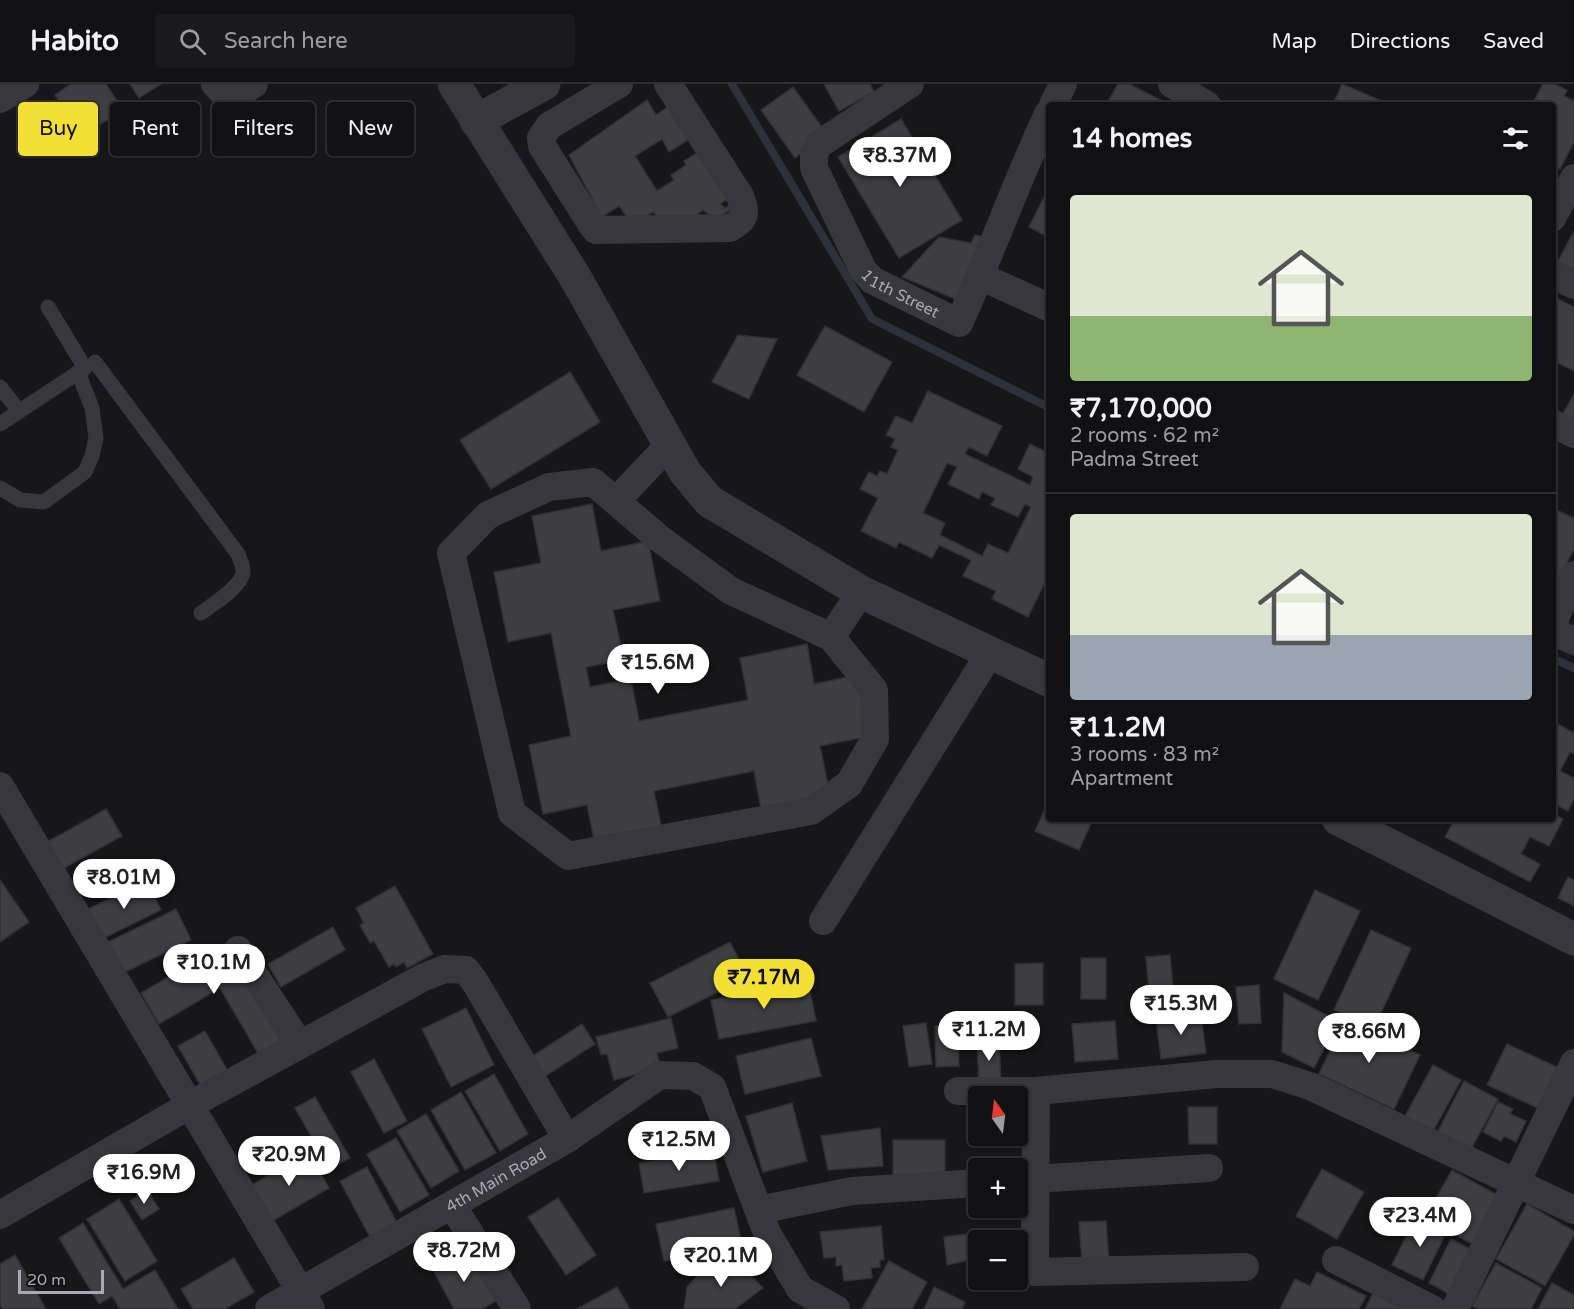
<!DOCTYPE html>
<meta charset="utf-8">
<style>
:root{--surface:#111012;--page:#1a191b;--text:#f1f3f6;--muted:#9c9d9f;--line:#303032;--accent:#f3e034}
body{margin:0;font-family:"Varela Round",sans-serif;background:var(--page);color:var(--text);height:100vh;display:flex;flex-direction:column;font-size:22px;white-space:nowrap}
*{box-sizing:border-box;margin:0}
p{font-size:20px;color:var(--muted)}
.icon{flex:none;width:33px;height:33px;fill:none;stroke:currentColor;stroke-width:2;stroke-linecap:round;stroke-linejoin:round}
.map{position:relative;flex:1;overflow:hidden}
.panel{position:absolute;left:1046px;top:18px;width:510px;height:720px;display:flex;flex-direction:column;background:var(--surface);border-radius:6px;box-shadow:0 2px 4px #0004,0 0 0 2px var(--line)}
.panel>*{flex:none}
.guide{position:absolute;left:18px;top:18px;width:570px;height:54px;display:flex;gap:12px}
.needle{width:39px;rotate:346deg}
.controls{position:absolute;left:968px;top:1002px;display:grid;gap:12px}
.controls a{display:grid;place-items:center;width:60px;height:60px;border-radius:6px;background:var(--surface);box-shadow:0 2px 4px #0004,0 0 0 2px var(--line);font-size:30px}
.scale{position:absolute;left:18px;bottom:15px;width:86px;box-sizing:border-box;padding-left:6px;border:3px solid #a8a9b8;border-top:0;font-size:16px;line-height:21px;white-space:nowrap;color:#a8a9b8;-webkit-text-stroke:4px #121113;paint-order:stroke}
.price{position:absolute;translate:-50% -51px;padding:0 14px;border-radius:21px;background:#fff;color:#222;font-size:20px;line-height:39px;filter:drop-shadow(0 2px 3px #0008)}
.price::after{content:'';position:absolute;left:50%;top:36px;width:18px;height:14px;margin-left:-9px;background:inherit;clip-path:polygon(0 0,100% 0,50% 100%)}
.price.on{background:var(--accent);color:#111}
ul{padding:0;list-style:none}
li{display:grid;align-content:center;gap:12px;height:318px;padding:0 24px}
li+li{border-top:2px solid var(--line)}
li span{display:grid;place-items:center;height:186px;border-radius:6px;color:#555}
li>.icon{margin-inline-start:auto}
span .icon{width:108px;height:108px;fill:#fffc;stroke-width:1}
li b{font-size:26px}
h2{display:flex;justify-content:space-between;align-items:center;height:72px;padding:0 24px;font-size:26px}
.pill{padding:0 21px;border-radius:6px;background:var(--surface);box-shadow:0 2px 4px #0004,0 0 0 2px var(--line);font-size:21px;line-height:54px}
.pill.on{background:var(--accent);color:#111}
header{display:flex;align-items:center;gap:36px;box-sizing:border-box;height:84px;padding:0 30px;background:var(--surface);border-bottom:2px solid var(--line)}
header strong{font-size:28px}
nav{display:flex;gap:33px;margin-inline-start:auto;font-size:21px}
.search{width:420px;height:54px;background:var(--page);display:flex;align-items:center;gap:15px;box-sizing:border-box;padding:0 21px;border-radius:6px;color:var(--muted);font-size:22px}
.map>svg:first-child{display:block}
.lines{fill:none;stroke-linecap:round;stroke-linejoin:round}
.stream{stroke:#2c313c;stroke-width:8}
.building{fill:#3e3d42;stroke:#313034;stroke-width:1.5;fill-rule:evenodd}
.service{stroke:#38373d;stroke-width:15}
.minor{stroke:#38373d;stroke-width:28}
.tertiary{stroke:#38373d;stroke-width:33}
.labels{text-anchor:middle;stroke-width:4.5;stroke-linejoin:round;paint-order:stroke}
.street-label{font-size:16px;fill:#a8a9b8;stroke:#121113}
</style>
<header>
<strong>Habito</strong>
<div class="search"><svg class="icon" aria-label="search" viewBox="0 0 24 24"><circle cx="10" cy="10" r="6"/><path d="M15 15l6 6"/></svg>Search here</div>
<nav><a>Map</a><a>Directions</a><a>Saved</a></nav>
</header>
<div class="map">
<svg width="1574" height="1225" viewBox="0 0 1574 1225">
<rect width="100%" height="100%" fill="#171618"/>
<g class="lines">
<g class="stream">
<polyline points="732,0 872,235 1048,323"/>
<polyline points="1552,574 1574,584"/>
</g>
</g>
<g class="building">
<polygon points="71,0 106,0 123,26 82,52 55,11"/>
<polygon points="130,0 161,0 139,14"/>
<polygon points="824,0 870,0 874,8 839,27"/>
<polygon points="1118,0 1129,0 1170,21 1106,21"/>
<polygon points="1342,0 1391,21 1333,21"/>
<polygon points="1543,0 1554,0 1567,6 1564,12 1574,17 1574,58 1560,85 1552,81 1552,21 1532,21"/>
<polygon points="793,3 827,50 795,74 761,26"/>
<polygon points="647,16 656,31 676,17 693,53 669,68 662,55 635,72 657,107 674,96 671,91 686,81 684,77 702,66 732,112 720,120 725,124 732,120 734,124 715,135 703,126 684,141 663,139 653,128 633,141 619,122 602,133 569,71"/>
<polygon points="901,35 962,136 899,174 838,73"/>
<polygon points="1048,105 1048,153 1029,143"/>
<polygon points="1574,147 1574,191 1556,181"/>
<polygon points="975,151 991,154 965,219 902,193 939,153 971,159"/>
<polygon points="1552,212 1574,223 1574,287 1552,276"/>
<polygon points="825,242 892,278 864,328 797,291"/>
<polygon points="738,251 777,255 749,315 712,298"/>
<polygon points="570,288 600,338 491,405 460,356"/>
<path d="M928,307l74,35 -15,30 -18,-9 -4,7 65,31 3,-8 -15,-8 12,-25 18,9v130l-3,-1 -17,35 -36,-18 4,-8 -33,-15 8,-16 -32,-15 -7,13 -33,-16 -3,6 -35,-17 17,-33 -18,-9 9,-17 8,4 3,-5 7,3 11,-24 -7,-3 4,-8 -9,-4 10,-19 16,7zM947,379l10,4 -9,17 31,15 3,-7 13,6 -4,7 27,12 7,-13 6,3 -23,46 -20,-9 -6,12 -42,-21 5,-12 -22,-10z"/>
<polygon points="1574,310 1574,340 1561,333"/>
<polygon points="592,420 601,467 648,457 660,517 613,526 624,576 586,583 590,603 631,595 639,637 748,616 740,574 807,560 814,600 857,591 870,652 820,662 830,711 761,725 754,687 654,707 662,746 595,759 587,721 543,730 529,661 571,652 551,549 508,558 494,488 541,479 532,432"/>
<polygon points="1552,424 1574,434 1574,465 1552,508"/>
<polygon points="1552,637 1574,649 1574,670 1570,668 1560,687 1574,694 1574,715 1568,727 1557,721 1552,729"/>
<polygon points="1048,718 1048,735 1093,735 1079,766 1035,747"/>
<polygon points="106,725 122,752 55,789 40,762"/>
<polygon points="1552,729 1563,735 1549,762 1530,753 1521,770 1540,780 1530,798 1445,753 1455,735 1552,735"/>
<polygon points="1568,793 1574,796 1574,822 1558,814"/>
<polygon points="0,796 29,838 0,858"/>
<polygon points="147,796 161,826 100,856 86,826"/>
<polygon points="395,802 433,870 407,884 404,878 396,883 394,880 389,883 374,857 370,859 360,841 364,839 356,824"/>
<polygon points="1315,806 1360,827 1318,916 1274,895"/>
<polygon points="176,825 191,856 119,891 104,860"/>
<polygon points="333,843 345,866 281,903 268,880"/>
<polygon points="1371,846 1411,864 1374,944 1334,926"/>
<polygon points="730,858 748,893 668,933 650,899"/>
<polygon points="224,860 282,958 259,971 220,904 159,940 141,909"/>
<polygon points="1170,871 1174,915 1150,917 1146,873"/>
<rect x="1081" y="874" width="25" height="41"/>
<polygon points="1043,879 1043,921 1015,921 1015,880"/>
<polygon points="808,897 816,937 719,955 711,916"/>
<polygon points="1259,901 1261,939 1239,940 1236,903"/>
<polygon points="1284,909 1338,937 1314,984 1282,968"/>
<polygon points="466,924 494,981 451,1003 422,945"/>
<polygon points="1201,930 1206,969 1161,975 1156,935"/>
<polygon points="671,934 678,964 657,969 661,984 614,996 607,970 601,971 596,953"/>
<polygon points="1345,935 1420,971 1394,1025 1319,990"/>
<polygon points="1115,937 1118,975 1075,978 1072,940"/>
<polygon points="926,939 932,980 909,983 903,942"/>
<polygon points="582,940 595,960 541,995 528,975"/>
<polygon points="958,941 959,982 936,983 935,942"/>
<polygon points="205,947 229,989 202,1004 178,962"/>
<polygon points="811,954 821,992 745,1010 736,972"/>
<polygon points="999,956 1001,998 979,999 977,957"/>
<polygon points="1507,960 1557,983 1538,1024 1487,1001"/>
<polygon points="374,975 407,1037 384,1049 351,988"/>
<polygon points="1433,981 1461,996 1432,1049 1404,1034"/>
<polygon points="494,990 528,1050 500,1067 465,1007"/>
<polygon points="1464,997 1498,1015 1470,1067 1437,1049"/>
<polygon points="461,1008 496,1069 465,1086 431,1026"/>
<polygon points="315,1013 350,1074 330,1085 295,1024"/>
<polygon points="1498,1018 1513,1025 1510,1030 1526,1037 1516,1058 1504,1052 1501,1057 1483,1048"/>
<polygon points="792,1019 807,1077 763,1088 746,1032"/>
<polygon points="1188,1023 1217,1023 1217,1060 1189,1060"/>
<polygon points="426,1030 459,1087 431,1104 397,1047"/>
<polygon points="880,1044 883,1082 828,1086 821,1052"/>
<polygon points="396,1054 429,1111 400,1128 367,1070"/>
<rect x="893" y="1056" width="52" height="43"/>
<polygon points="714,1067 719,1097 644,1109 639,1079"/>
<polygon points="309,1068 329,1104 269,1139 248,1103"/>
<polygon points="367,1083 397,1139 370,1153 340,1097"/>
<polygon points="1322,1085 1364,1108 1337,1155 1296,1132"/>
<polygon points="1452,1086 1499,1112 1472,1160 1425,1134"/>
<polygon points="147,1106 159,1125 142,1136 130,1117"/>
<polygon points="558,1114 596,1171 566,1191 528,1133"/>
<polygon points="119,1115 157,1177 125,1197 87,1135"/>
<polygon points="1527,1120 1574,1147 1574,1151 1545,1202 1496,1175"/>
<polygon points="734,1124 742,1160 664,1177 656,1140"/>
<polygon points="1416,1132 1447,1147 1423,1196 1392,1181"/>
<polygon points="1106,1137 1109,1178 1082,1179 1079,1138"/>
<polygon points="83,1139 123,1205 155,1186 178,1225 120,1225 112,1212 99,1220 59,1154"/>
<polygon points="881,1142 884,1176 880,1176 880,1183 871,1184 872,1194 844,1197 842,1181 836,1182 836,1173 824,1174 820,1148"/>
<polygon points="990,1147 993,1156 978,1156 978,1174 947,1181 944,1153"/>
<polygon points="1451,1155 1472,1166 1449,1210 1429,1199"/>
<polygon points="468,1165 496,1217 482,1225 454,1225 432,1184"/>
<polygon points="15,1171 46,1225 3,1225 0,1221 0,1180"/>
<polygon points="234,1174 254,1208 225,1225 193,1225 181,1205"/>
<polygon points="735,1175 763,1204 735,1225 684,1225 687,1203 702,1186"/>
<polygon points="889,1177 927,1198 912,1225 862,1225"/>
<polygon points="1496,1179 1542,1204 1531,1225 1478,1225 1472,1222"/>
<polygon points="1317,1188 1366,1212 1359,1225 1280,1225 1295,1195 1310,1202"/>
<polygon points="1552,1199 1574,1211 1574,1225 1538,1225"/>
<polygon points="617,1203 630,1225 577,1225"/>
<polygon points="934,1203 965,1218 962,1225 924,1225"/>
<polygon points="1373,1209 1408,1225 1365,1225"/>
</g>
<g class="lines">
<g class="service">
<polyline points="48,223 85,284"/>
<path d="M95,278l143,192c2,6 6,13 5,19 -2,14 -31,32 -42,40"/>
<polyline points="0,303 19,327"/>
<polyline points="0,340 85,284"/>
<polyline points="0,404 20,416 44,418 85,388 92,372 96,354 92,324 78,288"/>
</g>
<g class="minor">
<polyline points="215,0 229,15 254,0"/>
<path d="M619,0l-70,42 -8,12 1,8 50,79 4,5 134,-2c16,-9 17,-15 10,-32l-72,-112"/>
<path id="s1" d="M910,0l-92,61 -4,10v13l49,102 9,10 87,43c32,-69 57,-141 89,-209"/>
<polyline points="1172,0 1207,21"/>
<polyline points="0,15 25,0"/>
<polyline points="1053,21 1063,0"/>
<polyline points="1552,134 1574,94"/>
<polyline points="1552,190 1574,201"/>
<polyline points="980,192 1048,223"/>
<polyline points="1552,339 1574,350"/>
<polyline points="616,417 669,361"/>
<polyline points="1552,541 1574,491"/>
<polyline points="1552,547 1574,557"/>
<polyline points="831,553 731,507 660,455 593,398 549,403 488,431 451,469 512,729 568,772 811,727 849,700 875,655 874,606 831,553 861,508"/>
<polyline points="0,702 311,1225"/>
<polyline points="823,837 990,569"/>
<polyline points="238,866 300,961"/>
<polyline points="958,1007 1036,1007 1217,990 1272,990 1310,1002 1574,1126"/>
<polyline points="1036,1007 1035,1188 1245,1183"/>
<polyline points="1017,1096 1209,1084"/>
<polyline points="452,1121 517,1225"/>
<polyline points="759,1126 852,1107 978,1099"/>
<polyline points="0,1131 190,1021 424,893 445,885 466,886 475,898 567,1055"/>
<polyline points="1336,1176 1432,1225"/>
<path id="s2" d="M269,1225l298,-170 93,-64 33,1 19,11 55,146 33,56 36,20"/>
<polyline points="1455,1225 1574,979"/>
</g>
<g class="tertiary">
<polyline points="454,0 575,193 685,388 709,417 861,508 1048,596"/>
<polyline points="476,37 544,0"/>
<polyline points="1338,735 1574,855"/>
</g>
</g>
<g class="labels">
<g class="street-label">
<text dy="6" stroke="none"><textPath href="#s1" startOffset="292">11th Street</textPath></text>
<text dy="6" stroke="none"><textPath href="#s2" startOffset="261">4th Main Road</textPath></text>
</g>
</g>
</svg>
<div class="controls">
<a><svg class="needle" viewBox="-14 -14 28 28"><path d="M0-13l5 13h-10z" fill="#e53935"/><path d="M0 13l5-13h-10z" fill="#9c9d9f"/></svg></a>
<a>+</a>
<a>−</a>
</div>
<div class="scale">20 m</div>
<b class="price" style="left:900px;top:104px">₹8.37M</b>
<b class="price" style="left:658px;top:611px">₹15.6M</b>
<b class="price" style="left:124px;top:826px">₹8.01M</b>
<b class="price" style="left:214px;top:911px">₹10.1M</b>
<b class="price on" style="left:764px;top:926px">₹7.17M</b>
<b class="price" style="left:1181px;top:952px">₹15.3M</b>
<b class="price" style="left:989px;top:978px">₹11.2M</b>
<b class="price" style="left:1369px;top:980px">₹8.66M</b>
<b class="price" style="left:679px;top:1088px">₹12.5M</b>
<b class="price" style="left:289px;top:1103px">₹20.9M</b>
<b class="price" style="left:144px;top:1121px">₹16.9M</b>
<b class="price" style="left:1420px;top:1164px">₹23.4M</b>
<b class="price" style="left:464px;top:1199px">₹8.72M</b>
<b class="price" style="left:721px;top:1204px">₹20.1M</b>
<div class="guide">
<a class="pill on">Buy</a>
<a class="pill">Rent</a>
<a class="pill">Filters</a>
<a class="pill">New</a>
</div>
<section class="panel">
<h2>14 homes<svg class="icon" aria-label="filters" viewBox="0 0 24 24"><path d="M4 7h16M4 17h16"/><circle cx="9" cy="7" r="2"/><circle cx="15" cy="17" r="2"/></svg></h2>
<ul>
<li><span style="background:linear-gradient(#dfe7d0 65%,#8fb573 0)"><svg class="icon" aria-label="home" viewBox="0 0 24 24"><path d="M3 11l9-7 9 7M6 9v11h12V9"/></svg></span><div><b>₹7,170,000</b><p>2 rooms · 62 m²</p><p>Padma Street</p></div></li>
<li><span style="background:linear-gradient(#dfe7d0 65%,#9aa5b1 0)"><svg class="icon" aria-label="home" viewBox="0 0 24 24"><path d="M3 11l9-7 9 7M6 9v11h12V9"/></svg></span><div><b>₹11.2M</b><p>3 rooms · 83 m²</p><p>Apartment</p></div></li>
</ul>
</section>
</div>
